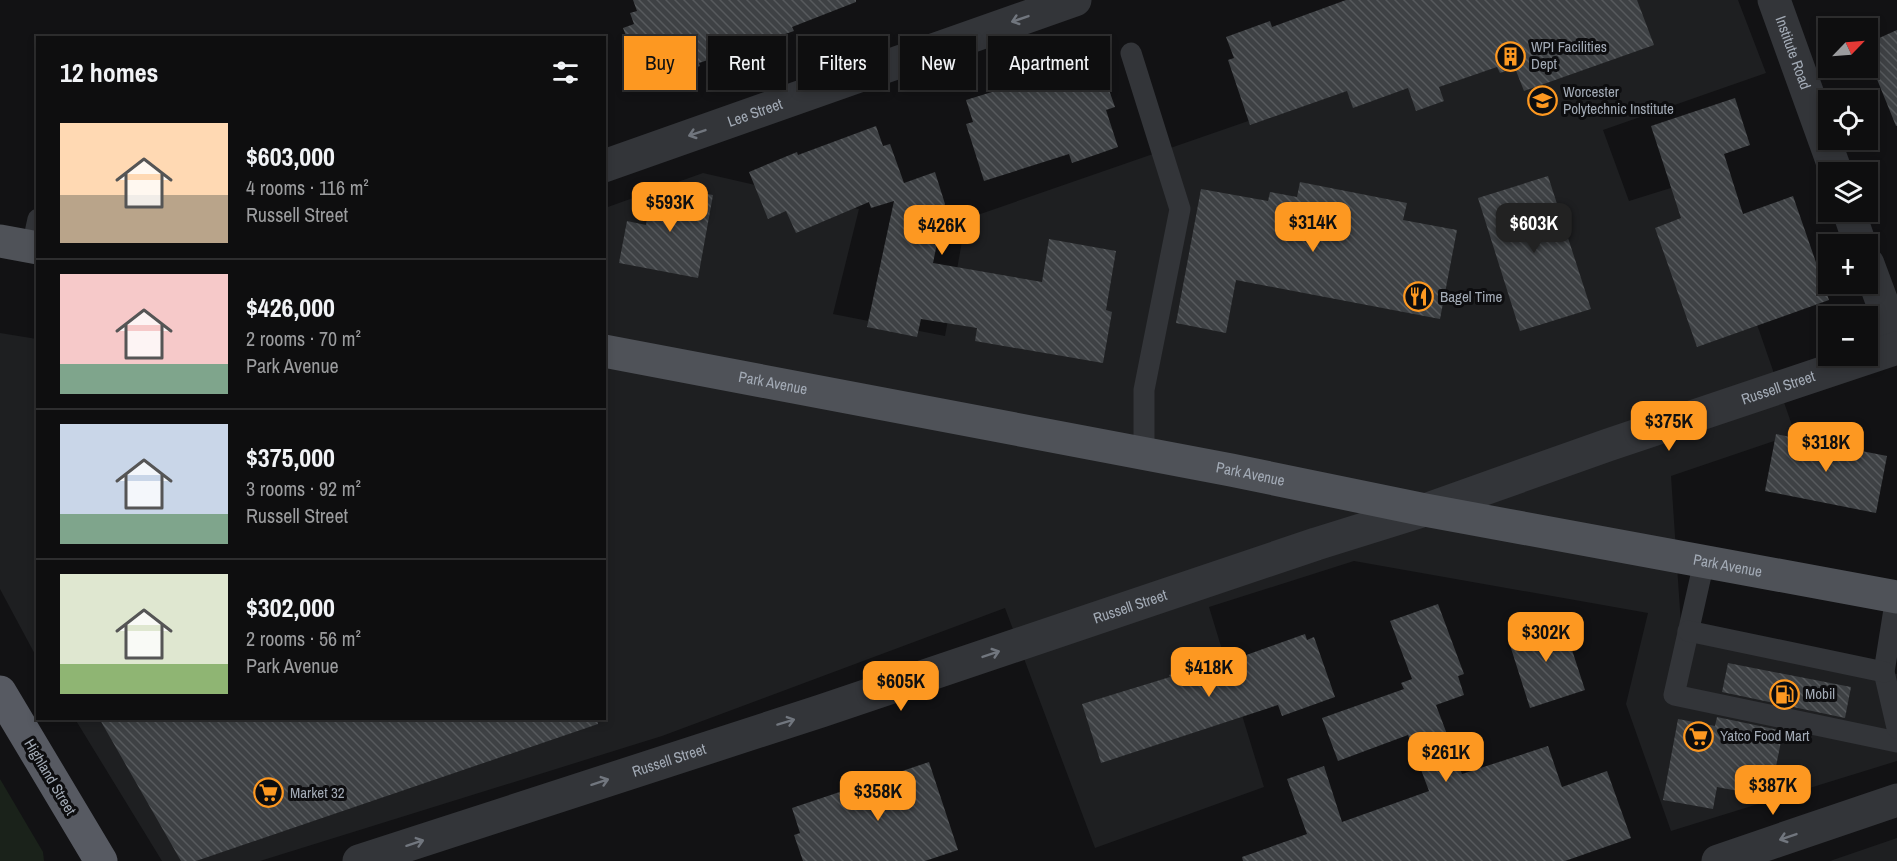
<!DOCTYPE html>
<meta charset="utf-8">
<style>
:root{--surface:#0e0e0f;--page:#171718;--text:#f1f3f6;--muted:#9b9c9e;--line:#2e2e2f;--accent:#fd9821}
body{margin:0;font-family:"Archivo Narrow",sans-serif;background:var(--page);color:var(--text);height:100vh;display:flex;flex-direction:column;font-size:22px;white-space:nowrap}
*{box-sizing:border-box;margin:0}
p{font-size:20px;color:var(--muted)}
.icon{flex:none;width:33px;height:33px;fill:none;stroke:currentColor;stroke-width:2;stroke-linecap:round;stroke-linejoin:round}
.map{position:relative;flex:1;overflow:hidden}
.details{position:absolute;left:36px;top:36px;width:570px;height:684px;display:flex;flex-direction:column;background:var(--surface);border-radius:0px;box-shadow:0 3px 9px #0003,0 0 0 2px var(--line)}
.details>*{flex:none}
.top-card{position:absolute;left:624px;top:36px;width:570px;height:54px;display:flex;gap:12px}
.needle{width:39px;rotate:65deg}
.buttons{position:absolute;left:1818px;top:18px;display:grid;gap:12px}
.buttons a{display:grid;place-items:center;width:60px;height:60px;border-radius:0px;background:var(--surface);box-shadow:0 3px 9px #0003,0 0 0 2px var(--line);font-size:30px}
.price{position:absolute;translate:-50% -51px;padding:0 14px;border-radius:12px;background:var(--accent);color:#111;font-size:20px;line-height:39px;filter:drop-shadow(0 2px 3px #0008)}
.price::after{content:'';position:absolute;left:50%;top:36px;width:18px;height:14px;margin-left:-9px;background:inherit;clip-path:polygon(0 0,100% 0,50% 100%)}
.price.current{background:#222;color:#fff}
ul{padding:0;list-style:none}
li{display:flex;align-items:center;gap:18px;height:150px;padding:0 24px}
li+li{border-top:2px solid var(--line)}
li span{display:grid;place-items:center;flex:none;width:168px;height:120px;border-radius:0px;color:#555}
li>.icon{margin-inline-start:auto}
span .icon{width:72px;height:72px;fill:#fffc;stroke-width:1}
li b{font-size:26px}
h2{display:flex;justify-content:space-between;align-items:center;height:72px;padding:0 24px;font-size:26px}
.chip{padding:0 21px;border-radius:0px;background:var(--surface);box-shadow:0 3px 9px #0003,0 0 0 2px var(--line);font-size:21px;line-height:54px}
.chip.current{background:var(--accent);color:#111}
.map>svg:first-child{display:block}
.built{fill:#1e1f21}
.green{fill:#1a221a}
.building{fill:url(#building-back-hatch)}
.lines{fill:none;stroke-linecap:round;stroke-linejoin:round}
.service{stroke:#333539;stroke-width:21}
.minor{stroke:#333539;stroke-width:33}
.primary{stroke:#4f5258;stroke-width:33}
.trunk{stroke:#575a62;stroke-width:33}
.oneway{stroke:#71767e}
.labels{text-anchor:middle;stroke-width:6;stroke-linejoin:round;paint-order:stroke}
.poi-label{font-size:15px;fill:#a3abb6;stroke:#0d0d0f;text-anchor:start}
.street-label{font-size:15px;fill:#a3abb6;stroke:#0d0d0f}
</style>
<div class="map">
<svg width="1897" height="861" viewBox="0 0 1897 861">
<defs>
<pattern id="building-back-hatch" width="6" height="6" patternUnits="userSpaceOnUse" patternTransform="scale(1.5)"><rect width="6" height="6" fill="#3e4144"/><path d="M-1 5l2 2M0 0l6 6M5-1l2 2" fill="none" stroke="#575a5d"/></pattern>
</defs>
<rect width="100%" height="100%" fill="#121214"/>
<g class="built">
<polygon points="1363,0 1738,0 1766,73 1603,130 1629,201 1706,177 1795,434 1671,476 1681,625 1897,674 1897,761 1671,831 1626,704 1648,613 1354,561 1209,607 1264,787 1095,848 1005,608 662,736 260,861 162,861 75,719 604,718 605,208 703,173 859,209 833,314 945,336 966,219 1389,72"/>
<polygon points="0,333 37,339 37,658 0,589"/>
<polygon points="1897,838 1897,861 1830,861"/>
</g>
<polygon class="green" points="0,779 43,852 44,861 0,861"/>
<g class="building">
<polygon points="633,0 856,0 856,2 792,27 794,31 699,63 700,66 652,84 643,59 636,62 623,28 634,24 630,13 637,11"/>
<polygon points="1346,0 1637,0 1654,45 1524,91 1515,68 1500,73 1497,67 1439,87 1444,101 1416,111 1408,88 1353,108 1347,91 1250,125 1228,60 1234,58 1226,37 1270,21 1272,27"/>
<polygon points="1897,30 1897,126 1896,126 1868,57 1868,43"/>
<polygon points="1096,53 1115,107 1106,110 1118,147 1072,163 1069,154 984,181 966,124 973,122 966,100 1051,74 1049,69"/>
<polygon points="1735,98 1750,145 1724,154 1743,214 1793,196 1829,300 1697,347 1655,228 1681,218 1651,126"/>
<polygon points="876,126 883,146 890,144 904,183 935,172 945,204 933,263 1042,282 1049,239 1116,251 1106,310 1112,312 1103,363 975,341 977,328 921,319 917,337 867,327 894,201 871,208 869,202 796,233 786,211 768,219 749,172 797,152 798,155"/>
<polygon points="1548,176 1591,309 1520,331 1478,198"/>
<polygon points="1300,182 1407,203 1403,220 1457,230 1440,319 1236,280 1226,333 1176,323 1201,189 1268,201 1270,192 1297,197"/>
<polygon points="653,184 713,195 698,278 619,263 627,221 646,225"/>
<polygon points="1776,434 1887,456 1876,513 1765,491"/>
<polygon points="1438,604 1464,674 1458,676 1464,695 1436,705 1462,774 1548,746 1562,787 1607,771 1631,838 1565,861 1243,861 1242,857 1307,834 1287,779 1324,766 1342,822 1429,791 1408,735 1338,761 1322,718 1404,689 1401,683 1412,679 1390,621"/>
<polygon points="1561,616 1585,690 1530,708 1509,642 1518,639 1516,631"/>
<polygon points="1305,634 1307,640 1314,637 1335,697 1282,716 1278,705 1101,763 1082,704 1170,677 1169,675 1211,661 1213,667"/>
<polygon points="1728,663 1851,687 1845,718 1722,692"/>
<polygon points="1717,717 1783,731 1770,797 1717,787 1713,809 1663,800 1678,719 1715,726"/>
<polygon points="99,718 597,718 598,724 196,861 181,861"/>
<polygon points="929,762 958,850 925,861 803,861 794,835 800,833 792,808"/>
</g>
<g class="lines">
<g class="service">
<polyline points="1131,53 1180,209 1144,390 1144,453"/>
<polyline points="32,247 38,219"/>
<polyline points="1704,562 1674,695 1897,742"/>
<polyline points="1896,597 1884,672 1897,728"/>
<polyline points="1688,631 1884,672"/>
</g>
<g class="minor">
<path id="s1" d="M1774,0l62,172"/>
<path id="s2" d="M604,166l471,-166"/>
<polyline points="1849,212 1860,244"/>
<polyline points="1868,264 1897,342"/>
<path id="s3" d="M359,861l462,-150 495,-167 109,-34 183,-65 289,-97"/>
<polyline points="1718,861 1897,800"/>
</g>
<g class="primary">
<polyline points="0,241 38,248"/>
<path id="s4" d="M604,351l627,119 194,40 472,87"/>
</g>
<polyline class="trunk" points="0,692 101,861"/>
</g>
<defs><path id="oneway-shaft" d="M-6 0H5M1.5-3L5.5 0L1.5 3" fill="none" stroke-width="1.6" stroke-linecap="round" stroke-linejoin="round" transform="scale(1.5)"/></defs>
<g class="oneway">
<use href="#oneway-shaft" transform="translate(1020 19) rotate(161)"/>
<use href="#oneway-shaft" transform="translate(697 133) rotate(161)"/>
<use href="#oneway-shaft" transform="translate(991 654) rotate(-19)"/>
<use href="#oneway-shaft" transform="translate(786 722) rotate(-17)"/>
<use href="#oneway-shaft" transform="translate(600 782) rotate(-18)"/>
<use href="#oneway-shaft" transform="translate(1788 837) rotate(161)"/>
<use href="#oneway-shaft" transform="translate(415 843) rotate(-18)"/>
</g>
<defs>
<symbol id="building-ring" viewBox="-11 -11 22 22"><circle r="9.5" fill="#0d0d0f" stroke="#fd9821" stroke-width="1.5"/><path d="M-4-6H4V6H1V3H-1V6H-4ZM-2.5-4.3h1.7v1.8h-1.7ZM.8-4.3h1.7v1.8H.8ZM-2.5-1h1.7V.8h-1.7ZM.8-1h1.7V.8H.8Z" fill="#fd9821"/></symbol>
<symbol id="university-ring" viewBox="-11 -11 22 22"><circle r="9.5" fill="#0d0d0f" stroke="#fd9821" stroke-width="1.5"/><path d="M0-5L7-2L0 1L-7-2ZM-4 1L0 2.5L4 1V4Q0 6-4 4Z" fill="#fd9821"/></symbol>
<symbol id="restaurant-ring" viewBox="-11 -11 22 22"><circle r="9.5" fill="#0d0d0f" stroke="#fd9821" stroke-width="1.5"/><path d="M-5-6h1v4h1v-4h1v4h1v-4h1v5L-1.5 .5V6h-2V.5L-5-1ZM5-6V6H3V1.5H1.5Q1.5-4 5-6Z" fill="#fd9821"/></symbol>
<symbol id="fuel-ring" viewBox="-11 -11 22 22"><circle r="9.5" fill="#0d0d0f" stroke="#fd9821" stroke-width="1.5"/><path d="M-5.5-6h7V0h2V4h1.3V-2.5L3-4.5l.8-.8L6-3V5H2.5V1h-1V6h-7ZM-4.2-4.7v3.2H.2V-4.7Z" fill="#fd9821"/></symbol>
<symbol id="supermarket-ring" viewBox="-11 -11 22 22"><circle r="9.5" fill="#0d0d0f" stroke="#fd9821" stroke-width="1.5"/><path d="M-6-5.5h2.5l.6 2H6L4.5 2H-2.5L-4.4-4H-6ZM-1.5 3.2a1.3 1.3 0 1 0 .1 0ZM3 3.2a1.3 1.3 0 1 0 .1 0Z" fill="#fd9821"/></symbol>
</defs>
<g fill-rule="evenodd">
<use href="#building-ring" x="1494" y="40" width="33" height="33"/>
<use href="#university-ring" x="1526" y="84" width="33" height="33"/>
<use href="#restaurant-ring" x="1402" y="280" width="33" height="33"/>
<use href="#fuel-ring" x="1768" y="678" width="33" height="33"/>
<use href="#supermarket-ring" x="1682" y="720" width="33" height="33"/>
<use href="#supermarket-ring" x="252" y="776" width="33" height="33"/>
</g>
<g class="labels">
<g class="poi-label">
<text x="1531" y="52">WPI Facilities<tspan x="1531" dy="17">Dept</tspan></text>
<text x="1563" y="97">Worcester<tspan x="1563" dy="17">Polytechnic Institute</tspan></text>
<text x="1440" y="302">Bagel Time</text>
<text x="1805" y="699">Mobil</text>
<text x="1720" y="741">Yatco Food Mart</text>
<text x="290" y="798">Market 32</text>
</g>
<g class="street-label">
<text dy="5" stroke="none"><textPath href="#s1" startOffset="56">Institute Road</textPath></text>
<text dy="5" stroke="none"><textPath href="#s2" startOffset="160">Lee Street</textPath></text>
<text dy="5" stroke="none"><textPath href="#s4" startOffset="172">Park Avenue</textPath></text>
<text dy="5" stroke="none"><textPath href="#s3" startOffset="1496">Russell Street</textPath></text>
<text dy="5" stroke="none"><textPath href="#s4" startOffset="658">Park Avenue</textPath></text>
<text dy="5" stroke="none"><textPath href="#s4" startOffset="1144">Park Avenue</textPath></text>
<text dy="5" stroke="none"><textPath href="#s3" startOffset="812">Russell Street</textPath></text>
<text dy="5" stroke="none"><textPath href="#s3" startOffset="326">Russell Street</textPath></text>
<text transform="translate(50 777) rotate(59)" y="5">Highland Street</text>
</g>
</g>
</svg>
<div class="buttons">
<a><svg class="needle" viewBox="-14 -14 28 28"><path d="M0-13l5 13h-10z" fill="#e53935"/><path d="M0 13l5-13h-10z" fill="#9b9c9e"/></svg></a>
<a><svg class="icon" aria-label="locate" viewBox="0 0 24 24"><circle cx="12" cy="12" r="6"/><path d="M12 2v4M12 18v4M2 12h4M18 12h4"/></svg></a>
<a><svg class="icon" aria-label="layers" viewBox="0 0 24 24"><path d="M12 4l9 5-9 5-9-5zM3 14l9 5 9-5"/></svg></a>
<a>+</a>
<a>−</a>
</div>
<b class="price" style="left:670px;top:233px">$593K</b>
<b class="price" style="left:1313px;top:253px">$314K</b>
<b class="price current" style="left:1534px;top:254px">$603K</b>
<b class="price" style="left:942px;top:256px">$426K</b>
<b class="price" style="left:1669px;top:452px">$375K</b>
<b class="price" style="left:1826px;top:473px">$318K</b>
<b class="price" style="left:1546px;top:663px">$302K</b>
<b class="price" style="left:1209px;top:698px">$418K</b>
<b class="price" style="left:901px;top:712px">$605K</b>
<b class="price" style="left:1446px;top:783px">$261K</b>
<b class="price" style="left:1773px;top:816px">$387K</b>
<b class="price" style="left:878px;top:822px">$358K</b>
<div class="top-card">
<a class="chip current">Buy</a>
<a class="chip">Rent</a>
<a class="chip">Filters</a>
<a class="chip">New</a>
<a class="chip">Apartment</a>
</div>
<section class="details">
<h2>12 homes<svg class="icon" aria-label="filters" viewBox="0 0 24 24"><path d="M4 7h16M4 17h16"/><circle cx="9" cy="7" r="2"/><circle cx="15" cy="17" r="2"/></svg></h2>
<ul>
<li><span style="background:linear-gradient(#ffd9b3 60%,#b9a48a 0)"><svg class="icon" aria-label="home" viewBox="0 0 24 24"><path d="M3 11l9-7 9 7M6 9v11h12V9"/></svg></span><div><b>$603,000</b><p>4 rooms · 116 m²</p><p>Russell Street</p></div></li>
<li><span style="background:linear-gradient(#f6c9c9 75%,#7fa58c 0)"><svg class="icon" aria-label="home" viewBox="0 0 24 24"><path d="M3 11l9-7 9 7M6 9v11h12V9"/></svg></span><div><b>$426,000</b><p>2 rooms · 70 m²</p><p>Park Avenue</p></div></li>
<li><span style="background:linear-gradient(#c9d6e8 75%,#7fa58c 0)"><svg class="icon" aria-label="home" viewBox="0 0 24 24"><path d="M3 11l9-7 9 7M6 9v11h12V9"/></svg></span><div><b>$375,000</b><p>3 rooms · 92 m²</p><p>Russell Street</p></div></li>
<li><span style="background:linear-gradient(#dfe7d0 75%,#8fb573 0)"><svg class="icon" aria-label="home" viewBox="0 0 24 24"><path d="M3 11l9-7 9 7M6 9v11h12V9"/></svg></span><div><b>$302,000</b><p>2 rooms · 56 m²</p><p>Park Avenue</p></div></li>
</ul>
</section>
</div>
